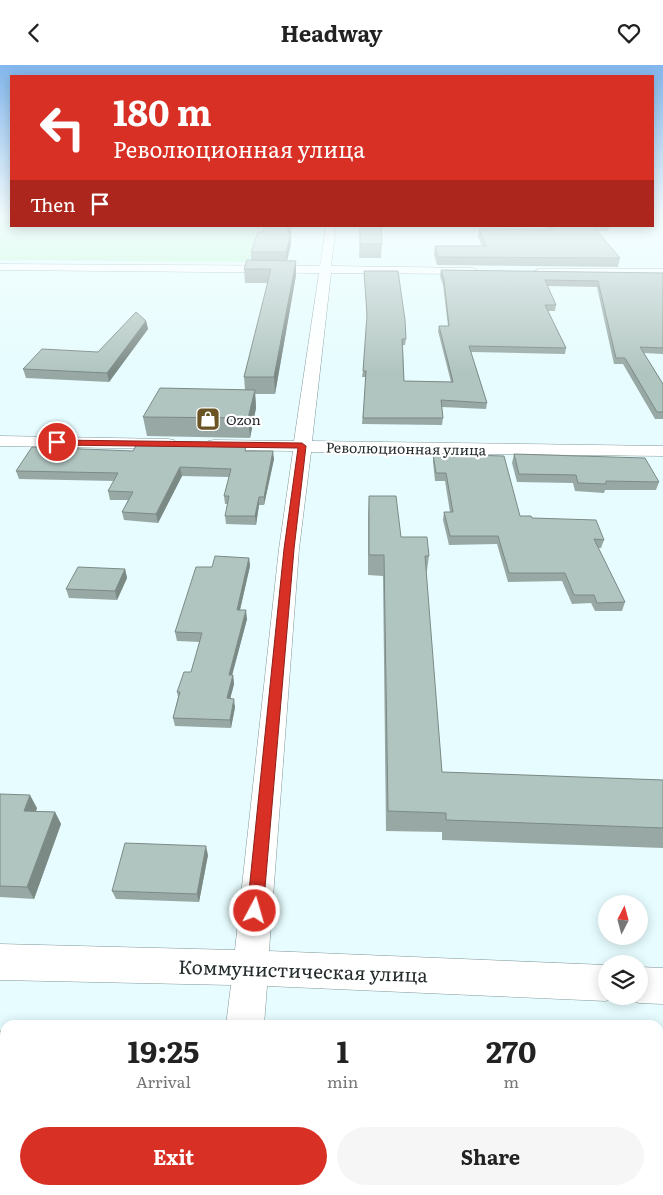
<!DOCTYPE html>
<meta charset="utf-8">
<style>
body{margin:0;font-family:Literata,serif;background:#f6f6f6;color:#222;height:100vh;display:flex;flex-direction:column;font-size:19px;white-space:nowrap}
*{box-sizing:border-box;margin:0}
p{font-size:16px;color:#767676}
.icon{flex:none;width:28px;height:28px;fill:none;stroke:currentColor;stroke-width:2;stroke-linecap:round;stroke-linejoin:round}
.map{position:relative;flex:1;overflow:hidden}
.drawer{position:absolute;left:0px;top:955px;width:664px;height:175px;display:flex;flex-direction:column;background:#fff;border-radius:15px 15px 0 0;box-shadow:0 2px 12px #0003}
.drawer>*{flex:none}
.top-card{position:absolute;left:10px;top:10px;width:644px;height:152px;border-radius:0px;box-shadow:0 2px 12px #0003;background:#d93025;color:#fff;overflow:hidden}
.needle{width:32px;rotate:6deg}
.buttons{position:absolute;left:598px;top:830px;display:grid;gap:10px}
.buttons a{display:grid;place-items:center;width:50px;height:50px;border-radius:50%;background:#fff;box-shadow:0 2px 12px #0003;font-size:25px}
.pin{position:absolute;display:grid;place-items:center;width:42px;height:42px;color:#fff;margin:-21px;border:2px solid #fff;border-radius:50%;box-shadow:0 1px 5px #0007}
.me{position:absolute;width:55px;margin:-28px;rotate:6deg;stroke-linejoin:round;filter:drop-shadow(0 0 4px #0008)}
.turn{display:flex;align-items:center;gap:18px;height:105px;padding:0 20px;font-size:22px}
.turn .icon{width:65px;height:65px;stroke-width:2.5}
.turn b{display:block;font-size:35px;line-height:42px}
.then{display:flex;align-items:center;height:48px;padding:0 20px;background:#0003;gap:10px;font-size:19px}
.eta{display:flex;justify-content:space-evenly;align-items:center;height:85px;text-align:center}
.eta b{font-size:30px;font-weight:700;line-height:35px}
.button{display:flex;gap:10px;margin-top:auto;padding:10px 20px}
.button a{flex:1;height:58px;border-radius:30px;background:#d93025;color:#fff;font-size:20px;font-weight:700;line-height:58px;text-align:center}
.button a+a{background:#f6f6f6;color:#222}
header{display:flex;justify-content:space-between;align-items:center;height:65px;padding:0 20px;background:#fff;font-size:22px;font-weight:700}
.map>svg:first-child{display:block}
</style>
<header><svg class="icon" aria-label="back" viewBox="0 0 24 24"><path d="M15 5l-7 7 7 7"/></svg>Headway<svg class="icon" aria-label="heart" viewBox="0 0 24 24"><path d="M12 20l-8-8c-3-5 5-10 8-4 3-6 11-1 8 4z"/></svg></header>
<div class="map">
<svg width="663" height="1130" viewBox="0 0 663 1130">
<rect width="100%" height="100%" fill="#e6fcfe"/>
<polygon fill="#bff8d4" points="0,149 11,149 11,161 320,161 320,164 260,163 249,197 0,195"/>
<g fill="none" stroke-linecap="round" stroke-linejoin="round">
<g stroke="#829698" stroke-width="1">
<g id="minor">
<polygon points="326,161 336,161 331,201 473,203 479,206 473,209 331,208 312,376 663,381 663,391 311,387 299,484 269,886 606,900 606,931 617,931 606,936 267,921 264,960 226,960 231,920 0,915 0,879 235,885 279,484 293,386 214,385 208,384 205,380 208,376 214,375 294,376 319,208 0,205 0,199 320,201"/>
<polygon points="539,204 663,204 663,210 535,209 533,207"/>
<polygon points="0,371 168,374 174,375 177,379 174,383 168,384 0,381"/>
<polygon points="639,902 663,903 663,939 639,938 626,933 626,931 639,931"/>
<polygon points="210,1125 252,1125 252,1130 208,1130"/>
</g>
</g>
<use href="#minor" fill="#fff" fill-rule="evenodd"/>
</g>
<g fill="#98a9a5">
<polygon points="360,161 382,179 381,193 359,193"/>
<polygon points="546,161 610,161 608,166 597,166 620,193 618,202 437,200 434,189 435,181 482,181 478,172 479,164 548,165"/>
<polygon points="291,167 291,179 287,196 296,196 296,210 275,329 255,329 256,343 250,373 147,371 143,352 245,325 244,312 268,218 245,218 244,204 251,195 251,187"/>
<polygon points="441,205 663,208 663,289 644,288 663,319 663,354 655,354 623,299 614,299 597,222 547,221 556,240 555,246 548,246 566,283 565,289 471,287 487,338 486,344 442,342 443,353 442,360 362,359 366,312 362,312 363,306 367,254 364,206 406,274 405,280 403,280 404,316 451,317 438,266 439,261 448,261 443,220 440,211"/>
<polygon points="146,256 148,264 109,317 26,313 23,304 98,287"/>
<polygon points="133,386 247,386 274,394 264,440 259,440 256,460 226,459 225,451 228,439 225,439 224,431 229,412 182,411 158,458 124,455 122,447 128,435 110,435 108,426 114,416 19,414 16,406"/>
<polygon points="433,389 520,451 532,453 604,475 601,483 598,483 625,537 622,546 595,546 591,538 572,539 562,516 508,517 497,479 449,480 443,455 444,447 450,447 445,416 435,416 433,397"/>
<polygon points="514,389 659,417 656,425 605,425 604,428 575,426 573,418 517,417 512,398"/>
<polygon points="369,431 401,472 429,491 426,512 442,707 663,715 663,783 442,775 442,767 386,766 383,511 368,510 368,451"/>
<polygon points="249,493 250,501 240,545 247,554 232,610 233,610 234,619 230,634 235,642 231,663 175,661 173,653 178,632 177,627 191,607 200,577 177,576 175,567 212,502"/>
<polygon points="125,504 127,513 117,535 69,533 66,524"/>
<polygon points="0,729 37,743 36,746 55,747 61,759 34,834 0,832"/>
<polygon points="208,790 199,837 116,834 112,826"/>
</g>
<g fill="#7c8a86">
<polygon points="289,161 291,161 291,167 288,179 287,168"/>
<polygon points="291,168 291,179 286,199 286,187"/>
<polygon points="296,196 296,210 275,329 274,312"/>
<polygon points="146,256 148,264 109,317 107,308"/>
<polygon points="255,325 256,343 250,373 248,353"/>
<polygon points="273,386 274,394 264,440 264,432"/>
<polygon points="180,402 182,411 158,458 156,449"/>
<polygon points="259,432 259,440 256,460 255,451"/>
<polygon points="249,493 250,501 238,553 237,545"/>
<polygon points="125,504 127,513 117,535 115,526"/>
<polygon points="246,545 247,554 230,618 229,610"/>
<polygon points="233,610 234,619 228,642 227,633"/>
<polygon points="234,634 235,642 231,663 230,655"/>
<polygon points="30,730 37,743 31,758 24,746"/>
<polygon points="55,747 61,759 34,834 27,822"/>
<polygon points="206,781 208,790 199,837 197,829"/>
<polygon points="1,1026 5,1029 5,1040 0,1057 0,1029"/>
<polygon points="147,1125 151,1125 151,1130 146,1130"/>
</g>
<g fill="#b1c5c0" stroke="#7c8a86">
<polygon points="265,161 289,161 287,168 291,168 286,187 251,187 258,167 263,167"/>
<polygon points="360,161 381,161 382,179 360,179"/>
<polygon points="552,161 593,161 620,193 438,192 435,181 486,181 479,164 553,165"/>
<polygon points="247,195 296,196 274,312 244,312 271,204 244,204"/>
<polygon points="441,205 663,208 663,283 640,282 663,319 663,347 657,347 625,293 616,293 598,216 545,215 556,240 545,240 566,283 469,281 487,338 441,335 443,353 363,353 366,306 363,306 367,250 364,206 398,206 405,255 406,274 402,274 404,316 453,317 439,261 449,261 444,215"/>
<polygon points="136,247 146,256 107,308 23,304 42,284 98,287"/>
<polygon points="160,323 255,325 248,353 143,352"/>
<polygon points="138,377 246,379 245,386 273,386 264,432 259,432 255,451 225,451 229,431 224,431 231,404 180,402 156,449 122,447 133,427 108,426 118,408 16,406 32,382 133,386"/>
<polygon points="433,389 504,391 520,451 531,451 532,453 596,455 604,475 594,474 625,537 597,538 594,530 574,530 565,508 509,508 498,471 450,471 444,447 453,447 446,408 436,408"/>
<polygon points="514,389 645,393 659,417 606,416 606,419 578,418 576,410 519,409"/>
<polygon points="369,431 396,431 401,472 427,472 429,491 425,491 442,707 663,715 663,763 446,755 446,748 388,746 384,490 369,490"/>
<polygon points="215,491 249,493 237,545 246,545 229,610 233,610 227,633 234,634 230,655 173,653 180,627 177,627 184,607 191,607 202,568 175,567 196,502 212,502"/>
<polygon points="78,502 125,504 115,526 66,524"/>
<polygon points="0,729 30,730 24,746 55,747 27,822 0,821"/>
<polygon points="125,778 206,781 197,829 112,826"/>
<polygon points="0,966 5,966 5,1026 1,1026 0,1029"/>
<polygon points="82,1125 147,1125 146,1130 81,1130"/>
<polygon points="368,1126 449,1129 449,1130 368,1130"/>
</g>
<linearGradient id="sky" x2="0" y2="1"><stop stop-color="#83b7ed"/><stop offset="0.49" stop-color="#f4feff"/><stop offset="1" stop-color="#f4feff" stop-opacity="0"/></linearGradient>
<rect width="663" height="307" fill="url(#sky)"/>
<polygon fill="#d93025" stroke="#8d1f18" points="54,375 302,378 306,381 294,484 263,846 261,851 255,853 249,851 247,846 284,484 298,383 57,380 52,377"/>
<defs>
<g id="shop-square" transform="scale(1.25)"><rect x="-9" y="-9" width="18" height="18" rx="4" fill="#6a5423" stroke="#fff"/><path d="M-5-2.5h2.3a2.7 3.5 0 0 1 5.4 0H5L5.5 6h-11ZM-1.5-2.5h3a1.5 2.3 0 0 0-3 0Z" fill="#fff"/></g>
</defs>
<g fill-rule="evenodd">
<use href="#shop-square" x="208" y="354"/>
</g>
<g text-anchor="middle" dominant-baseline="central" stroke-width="4.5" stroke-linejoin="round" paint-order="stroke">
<g font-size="14" fill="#242c2d" stroke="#fff" text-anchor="start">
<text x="226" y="354">Ozon</text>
</g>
<g font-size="14" fill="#242c2d" stroke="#fff">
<text transform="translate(406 383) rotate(1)">Революционная улица</text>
</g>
<g font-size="19" fill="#242c2d" stroke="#fff">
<text transform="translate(303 905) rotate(2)">Коммунистическая улица</text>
</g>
</g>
</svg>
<div class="buttons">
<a><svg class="needle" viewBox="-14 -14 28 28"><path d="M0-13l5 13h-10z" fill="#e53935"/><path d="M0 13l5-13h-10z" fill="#767676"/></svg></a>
<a><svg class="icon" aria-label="layers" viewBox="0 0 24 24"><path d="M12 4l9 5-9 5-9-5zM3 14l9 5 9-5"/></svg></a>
</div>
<div class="pin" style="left:57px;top:377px;background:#d93025"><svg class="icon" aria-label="arrive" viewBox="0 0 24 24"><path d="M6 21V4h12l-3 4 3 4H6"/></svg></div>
<svg class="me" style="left:255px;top:846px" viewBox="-20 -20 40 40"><circle r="17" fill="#d93025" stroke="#fff" stroke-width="3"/><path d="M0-11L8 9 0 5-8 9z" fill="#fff"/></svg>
<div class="top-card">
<div class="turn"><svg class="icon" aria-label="left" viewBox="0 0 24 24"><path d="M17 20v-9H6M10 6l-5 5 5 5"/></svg><div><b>180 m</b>Революционная улица</div></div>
<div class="then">Then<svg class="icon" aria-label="arrive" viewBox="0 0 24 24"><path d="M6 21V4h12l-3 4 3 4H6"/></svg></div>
</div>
<section class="drawer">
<div class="eta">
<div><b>19:25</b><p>Arrival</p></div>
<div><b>1</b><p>min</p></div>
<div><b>270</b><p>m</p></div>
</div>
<div class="button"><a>Exit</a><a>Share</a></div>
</section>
</div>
